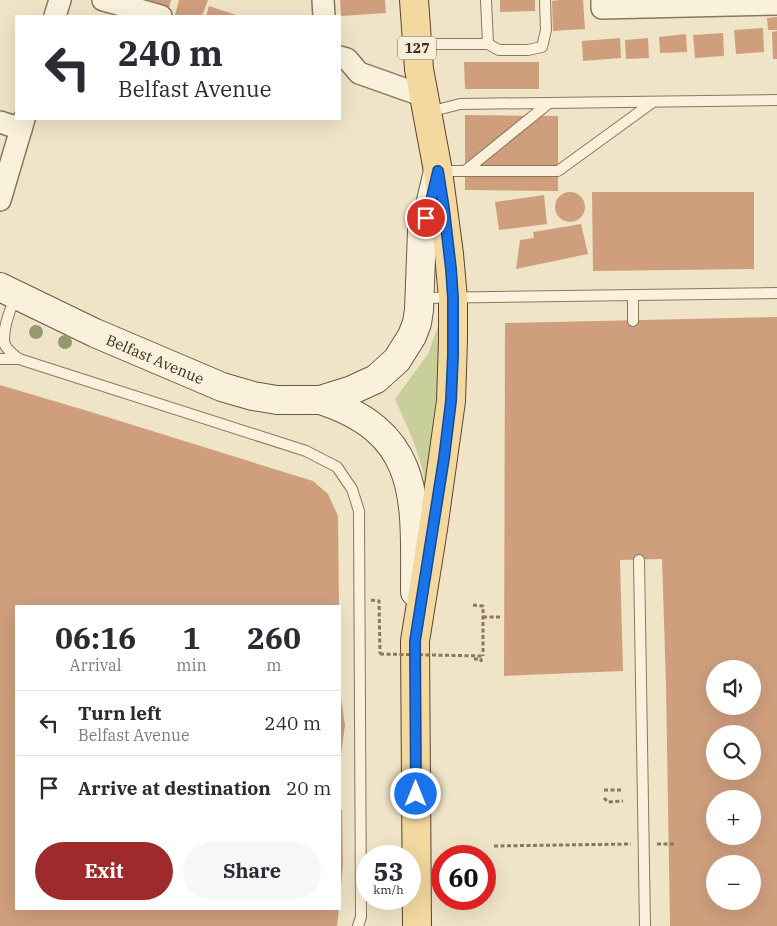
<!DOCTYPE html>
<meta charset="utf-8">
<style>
body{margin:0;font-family:"IBM Plex Serif",serif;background:#f7f7f7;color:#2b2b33;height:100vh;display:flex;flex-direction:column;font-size:19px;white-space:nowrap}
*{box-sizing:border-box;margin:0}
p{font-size:16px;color:#7c7c81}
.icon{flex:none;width:28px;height:28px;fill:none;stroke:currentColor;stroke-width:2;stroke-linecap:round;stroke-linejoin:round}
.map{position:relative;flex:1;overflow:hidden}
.sheet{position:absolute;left:15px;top:605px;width:326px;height:305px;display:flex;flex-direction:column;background:#fff;border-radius:0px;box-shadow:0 5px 20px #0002}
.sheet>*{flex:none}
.hud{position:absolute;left:15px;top:15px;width:326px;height:105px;border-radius:0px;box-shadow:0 5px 20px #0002;background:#fff;color:#2b2b33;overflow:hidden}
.buttons{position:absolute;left:706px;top:660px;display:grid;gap:10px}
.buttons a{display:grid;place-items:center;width:55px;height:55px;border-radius:50%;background:#fff;box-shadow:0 5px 20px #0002;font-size:25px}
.speed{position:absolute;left:356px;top:845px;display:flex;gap:10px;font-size:25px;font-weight:700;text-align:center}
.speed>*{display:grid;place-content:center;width:65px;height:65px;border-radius:50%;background:#fff;box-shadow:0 5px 20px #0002;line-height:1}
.speed small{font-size:12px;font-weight:400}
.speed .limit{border:8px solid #d22;background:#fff;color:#111}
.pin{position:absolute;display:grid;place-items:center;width:42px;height:42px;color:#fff;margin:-21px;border:2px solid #fff;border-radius:50%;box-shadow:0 1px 5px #0007}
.me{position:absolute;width:55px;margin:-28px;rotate:0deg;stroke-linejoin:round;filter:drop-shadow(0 0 4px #0008)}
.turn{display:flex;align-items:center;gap:18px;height:105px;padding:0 20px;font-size:22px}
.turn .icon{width:65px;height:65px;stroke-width:2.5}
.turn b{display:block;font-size:35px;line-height:42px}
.eta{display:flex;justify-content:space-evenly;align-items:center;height:85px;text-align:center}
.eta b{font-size:30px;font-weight:800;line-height:35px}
.primary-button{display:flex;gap:10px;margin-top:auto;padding:10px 20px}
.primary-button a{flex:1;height:58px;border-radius:30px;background:#9e2a2b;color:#fff;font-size:20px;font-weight:800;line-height:58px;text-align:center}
.primary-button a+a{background:#f7f7f7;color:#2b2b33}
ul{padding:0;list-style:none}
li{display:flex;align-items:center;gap:15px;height:65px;padding:0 20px;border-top:1px solid #e1e1e2}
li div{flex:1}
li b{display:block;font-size:19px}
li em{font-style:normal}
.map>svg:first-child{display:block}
</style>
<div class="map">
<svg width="777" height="926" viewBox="0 0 777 926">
<rect width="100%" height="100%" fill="#f0e4c8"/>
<polygon fill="#c9cf9b" points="441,318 447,319 426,494 423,471 413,440 395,399 428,354"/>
<g fill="#cf9f7d" fill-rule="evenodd">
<polygon points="150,0 171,0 169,8 150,2"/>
<polygon points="179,0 208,0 202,16 179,16 175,15"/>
<polygon points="340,0 385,0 386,13 341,16"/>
<polygon points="500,0 535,0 535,11 500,12"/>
<polygon points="560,0 583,0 585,29 553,31 552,1"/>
<polygon points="209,6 239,16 206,16"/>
<polygon points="777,17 777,30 768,30 767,18"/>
<polygon points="763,28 764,52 736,54 734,30"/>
<polygon points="777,31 777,59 773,59 772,32"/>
<polygon points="723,33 724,56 695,58 693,35"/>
<polygon points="686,34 687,52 660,53 659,37"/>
<polygon points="620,38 621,58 583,61 582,41"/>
<polygon points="648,38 649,58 626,59 625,40"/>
<polygon points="464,62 539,62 539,89 465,89"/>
<polygon points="465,115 558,116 558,191 465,190"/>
<polygon points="592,192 754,192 754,269 593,271"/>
<circle cx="570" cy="207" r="15"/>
<polygon points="544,195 547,224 499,230 495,202"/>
<polygon points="581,224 588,254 516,269 520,240 534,238 533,232"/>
<path d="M777,317V926H670L666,686L662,559L620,560L623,671L504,676L505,323ZM715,669H752V706H715ZM715,734H752V771H715ZM715,799H752V836H715ZM715,864H752V901H715Z"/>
<polygon points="0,385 91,412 313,481 328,494 338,516 339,606 16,606 16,909 339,909 337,926 0,926"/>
<polygon points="340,698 341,698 345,725 341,755 340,755"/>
<polygon points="340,809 342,810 343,865 341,886 340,886"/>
</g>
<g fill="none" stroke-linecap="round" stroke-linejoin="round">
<g stroke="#8d765c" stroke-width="12">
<g id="lane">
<polyline points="486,0 488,44"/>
<polyline points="418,44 488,44 499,50 528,50 542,47 546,30 545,0"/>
<polyline points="429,112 460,104 777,100"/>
<polyline points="439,171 558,171 653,102"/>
<polyline points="465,171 549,103"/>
<path d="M16,295C11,308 1,331 5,345C8,351 14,355 19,359"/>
<polyline points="633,295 633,321"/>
<polyline points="421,298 777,293"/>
<polyline points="0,359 19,359 306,451 337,467 352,489 359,511 361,917 358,926"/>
<polyline points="639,560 645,926"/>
</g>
</g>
<g stroke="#8d765c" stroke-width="24">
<g id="street">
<polyline points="103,0 161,16"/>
<polyline points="323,0 324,16"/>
<polyline points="602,0 602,8 777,4"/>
<polyline points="55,16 60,0"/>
<polyline points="340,57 347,59 359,73 424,96"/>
<polyline points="0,122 21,129"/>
<polyline points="0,200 24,119"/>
</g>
</g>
<g stroke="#6f573f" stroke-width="30">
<g id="secondary">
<path id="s1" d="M0,287L95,333L222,387L253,396L277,400H320L352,390L376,379L397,360L412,336L417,323L419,310L422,231L430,205L438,171"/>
<path d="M320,400C423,433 415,501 415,592"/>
</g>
</g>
<g stroke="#5b4430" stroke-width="30">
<polyline id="primary" points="414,0 419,69 438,171 449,254 453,298 453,340 451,401 433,529 415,641 417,926"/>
</g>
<g stroke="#8d765c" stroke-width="3" stroke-dasharray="4 2.5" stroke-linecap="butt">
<polyline points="371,600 379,601 380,654"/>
<polyline points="473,605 483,606 483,656"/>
<polyline points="483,617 502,617"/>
<polyline points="474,659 481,659 481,662"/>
<polyline points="604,790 623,790"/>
<polyline points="604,798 608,802 623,801"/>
<polyline points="657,844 674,844"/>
<polyline points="494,846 631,844"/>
<polyline points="485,885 494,884"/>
</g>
<use href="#lane" stroke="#faf1dc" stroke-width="10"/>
<use href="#street" stroke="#faf1dc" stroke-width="21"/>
<use href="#secondary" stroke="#faf1dc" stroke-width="28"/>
<use href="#primary" stroke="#f3d9a0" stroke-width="28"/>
<polyline stroke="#8d765c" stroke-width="3" stroke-dasharray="4 2.5" stroke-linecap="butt" points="380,654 483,656"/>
</g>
<g fill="#96986f">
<circle cx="36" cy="332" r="7"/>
<circle cx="65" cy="342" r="7"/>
</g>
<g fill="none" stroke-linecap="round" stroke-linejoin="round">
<g stroke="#114b97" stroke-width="12">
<polyline id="route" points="416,794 415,641 444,458 451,401 453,355 453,298 451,269 444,209 438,171 430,205 426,218"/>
</g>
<use href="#route" stroke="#1a73e8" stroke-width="9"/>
</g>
<g text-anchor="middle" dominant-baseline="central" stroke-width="4.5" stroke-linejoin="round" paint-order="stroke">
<rect fill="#f7eed8" stroke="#756857" stroke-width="1" x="398" y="36.5" width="38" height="23" rx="4"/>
<g font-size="14" font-weight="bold" fill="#3d2e20">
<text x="417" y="48">127</text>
</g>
<g font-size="15" fill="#3d2e20" stroke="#f7eed8">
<text stroke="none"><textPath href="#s1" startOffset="171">Belfast Avenue</textPath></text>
</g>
</g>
</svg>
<div class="buttons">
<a><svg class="icon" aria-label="sound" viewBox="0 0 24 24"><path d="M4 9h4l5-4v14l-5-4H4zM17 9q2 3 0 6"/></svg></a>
<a><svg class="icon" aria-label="search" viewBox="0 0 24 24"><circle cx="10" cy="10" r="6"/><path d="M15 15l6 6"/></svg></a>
<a>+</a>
<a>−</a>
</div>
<div class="speed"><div>53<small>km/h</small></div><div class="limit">60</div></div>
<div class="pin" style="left:426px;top:218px;background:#d93025"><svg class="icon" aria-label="arrive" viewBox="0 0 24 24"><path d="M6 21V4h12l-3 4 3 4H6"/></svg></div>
<svg class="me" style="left:416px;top:794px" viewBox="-20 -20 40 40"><circle r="17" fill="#1a73e8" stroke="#fff" stroke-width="3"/><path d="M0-11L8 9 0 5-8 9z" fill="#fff"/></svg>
<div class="hud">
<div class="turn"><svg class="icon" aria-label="left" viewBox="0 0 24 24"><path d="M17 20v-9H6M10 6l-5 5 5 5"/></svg><div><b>240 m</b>Belfast Avenue</div></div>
</div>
<section class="sheet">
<div class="eta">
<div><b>06:16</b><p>Arrival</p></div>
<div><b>1</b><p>min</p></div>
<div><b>260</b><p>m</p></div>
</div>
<ul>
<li><svg class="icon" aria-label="left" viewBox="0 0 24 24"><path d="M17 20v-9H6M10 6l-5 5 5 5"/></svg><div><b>Turn left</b><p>Belfast Avenue</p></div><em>240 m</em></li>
<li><svg class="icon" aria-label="arrive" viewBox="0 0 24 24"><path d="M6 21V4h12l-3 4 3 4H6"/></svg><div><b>Arrive at destination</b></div><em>20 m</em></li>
</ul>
<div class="primary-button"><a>Exit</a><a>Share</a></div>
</section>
</div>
